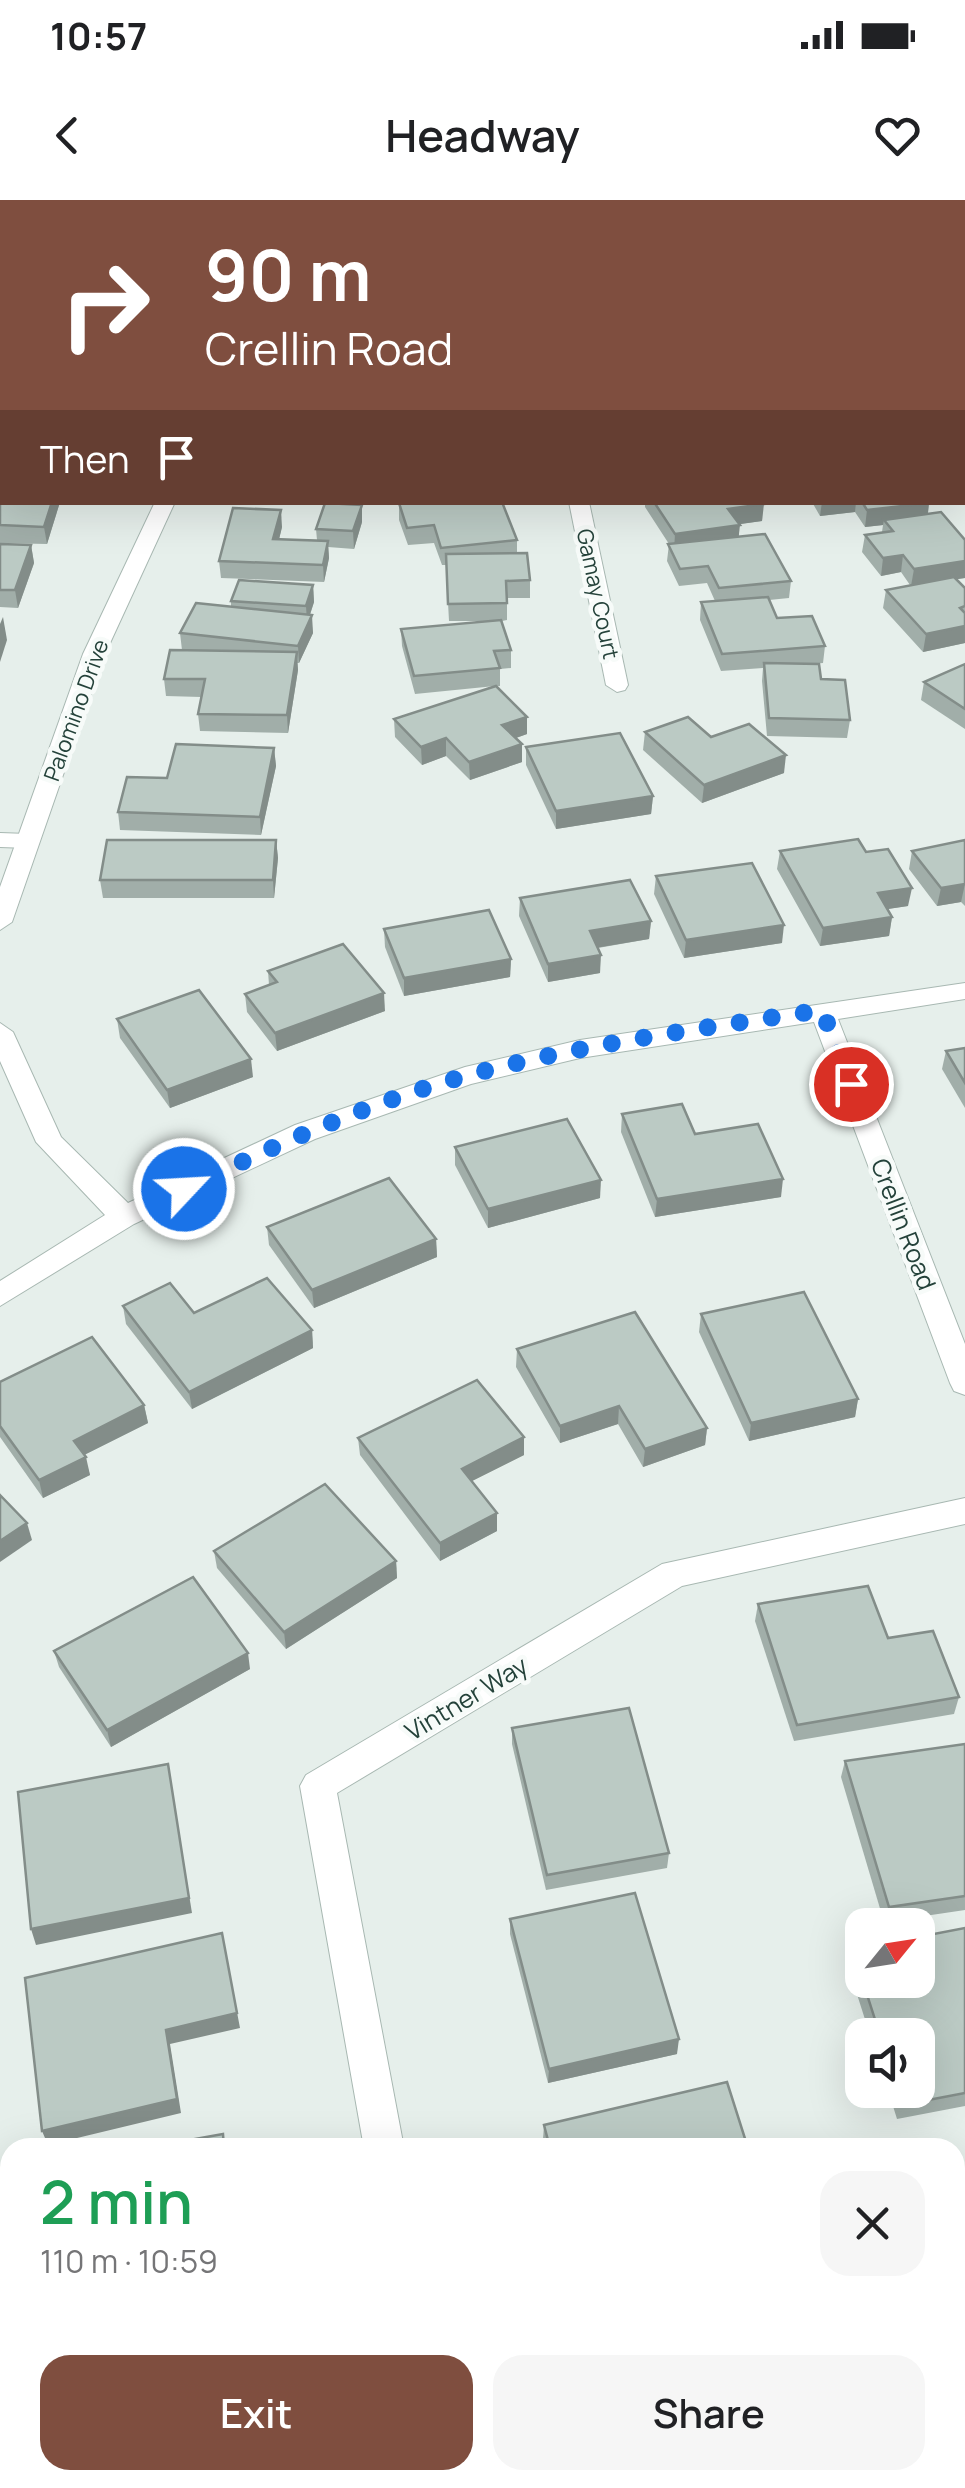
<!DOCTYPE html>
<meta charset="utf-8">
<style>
body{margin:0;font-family:Manrope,sans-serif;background:#f6f6f6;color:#202124;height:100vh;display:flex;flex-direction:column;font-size:38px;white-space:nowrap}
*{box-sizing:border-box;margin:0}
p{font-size:32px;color:#757577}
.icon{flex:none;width:55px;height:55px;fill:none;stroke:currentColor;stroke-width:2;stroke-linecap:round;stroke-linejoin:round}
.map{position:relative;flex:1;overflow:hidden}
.details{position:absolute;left:0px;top:1938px;width:965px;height:352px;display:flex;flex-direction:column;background:#fff;border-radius:30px 30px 0 0;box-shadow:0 10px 40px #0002}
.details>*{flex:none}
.guide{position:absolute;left:0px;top:0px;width:965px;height:305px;box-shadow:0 10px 40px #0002;background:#7f4e3f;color:#fff;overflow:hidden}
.needle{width:65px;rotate:60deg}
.controls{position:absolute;left:845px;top:1708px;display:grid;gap:20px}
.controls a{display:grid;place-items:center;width:90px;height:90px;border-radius:20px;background:#fff;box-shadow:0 10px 40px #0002;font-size:50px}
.pin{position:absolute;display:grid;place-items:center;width:85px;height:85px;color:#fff;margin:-42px;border:5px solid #fff;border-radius:50%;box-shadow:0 2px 10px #0007}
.me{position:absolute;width:110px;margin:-55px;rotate:65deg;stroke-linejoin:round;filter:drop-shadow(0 0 8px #0008)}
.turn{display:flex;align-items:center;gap:35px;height:210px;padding:0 40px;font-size:45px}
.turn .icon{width:130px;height:130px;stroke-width:2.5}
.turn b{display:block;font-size:70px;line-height:85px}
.then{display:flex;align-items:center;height:95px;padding:0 40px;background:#0003;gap:20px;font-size:38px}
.round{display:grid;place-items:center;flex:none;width:105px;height:105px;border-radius:30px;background:#f6f6f6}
.headline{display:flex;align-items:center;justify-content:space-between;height:170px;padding:0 40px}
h1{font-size:60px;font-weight:600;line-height:75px;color:#1e9e55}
.cta{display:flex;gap:20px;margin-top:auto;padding:20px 40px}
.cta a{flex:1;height:115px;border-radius:30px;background:#7f4e3f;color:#fff;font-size:40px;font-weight:600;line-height:115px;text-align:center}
.cta a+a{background:#f6f6f6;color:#202124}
.status{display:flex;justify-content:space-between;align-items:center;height:70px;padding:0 50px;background:#fff;direction:ltr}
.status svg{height:28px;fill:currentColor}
header{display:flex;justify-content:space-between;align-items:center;height:130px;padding:0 40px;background:#fff;font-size:45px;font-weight:600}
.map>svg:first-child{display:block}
</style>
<div class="status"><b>10:57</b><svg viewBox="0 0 49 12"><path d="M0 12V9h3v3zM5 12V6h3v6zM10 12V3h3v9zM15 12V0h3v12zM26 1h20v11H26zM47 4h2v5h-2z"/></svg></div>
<header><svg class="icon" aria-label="back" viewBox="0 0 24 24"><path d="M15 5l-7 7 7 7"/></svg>Headway<svg class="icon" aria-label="heart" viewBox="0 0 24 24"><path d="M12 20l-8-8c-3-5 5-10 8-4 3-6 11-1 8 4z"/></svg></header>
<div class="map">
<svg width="965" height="2288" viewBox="0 0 965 2288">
<rect width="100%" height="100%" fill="#e6efeb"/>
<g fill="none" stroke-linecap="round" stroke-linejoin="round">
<polygon fill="#8ec9d4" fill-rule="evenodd" points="2,39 2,47 0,48 0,40"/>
<g stroke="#a8b8b2" stroke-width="2">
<g id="service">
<rect x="0" y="158" width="2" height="10"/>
<polygon points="0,633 28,634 39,641 28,648 0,647"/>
</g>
</g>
<g stroke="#a8b8b2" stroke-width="2">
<g id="minor">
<polygon points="0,0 24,0 25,2 0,6"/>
<polygon points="778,0 795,0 796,2 780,2"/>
<polygon points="962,237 965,238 965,252 962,251"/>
<polygon points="155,302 175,302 105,454 12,722 0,730 0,687 83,454"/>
<polygon points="569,302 589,302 628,485 625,490 617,492 606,485"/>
<polygon points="965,783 965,799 838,819 965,1144 965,1195 954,1191 950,1183 814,822 580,858 471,884 315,939 134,1024 0,1106 0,1081 105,1015 36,942 0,861 0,823 13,832 61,937 128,1003 295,925 465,867 580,840"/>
<polygon points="965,1298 965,1324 682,1386 337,1593 404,1948 364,1948 300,1586 306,1575 662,1364"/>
<polygon points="422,2280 466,2280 468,2288 424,2288"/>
</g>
</g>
<use href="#service" fill="#fff" fill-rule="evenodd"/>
<use href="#minor" fill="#fff" fill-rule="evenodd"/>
</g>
<g fill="#a1aea9">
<polygon points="681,0 779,0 779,2 683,2"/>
<polygon points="847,0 918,0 921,2 849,2"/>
<polygon points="962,130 965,130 965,211 962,212"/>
<rect x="0" y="179" width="2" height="43"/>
<polygon points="0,240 2,240 2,302 60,302 47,344 0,343"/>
<polygon points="645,302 763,302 762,321 739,324 739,337 791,381 789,398 769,400 777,418 825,446 823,463 812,464 850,520 847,538 767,536 762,481 763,468 721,471 700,420 701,402 715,401 707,383 679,386 667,361 669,344 645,307"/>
<polygon points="812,302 929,302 928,314 965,340 965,378 956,379 965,388 965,443 923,452 883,408 886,390 910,385 901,372 881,376 862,352 865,335 882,332 883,325 865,327 855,312 820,316"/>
<polygon points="399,303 517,340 517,353 530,380 530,398 507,398 507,420 502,421 511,450 511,468 500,469 500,486 496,486 527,534 516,538 522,544 522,562 470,580 446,556 422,565 395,537 394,519 495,486 415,494 402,446 401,429 490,421 449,421 446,365 442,365 434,343 408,345 399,320"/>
<polygon points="362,322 354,349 328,347 329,358 324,382 221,378 219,361 282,327 279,339 317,340 316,329"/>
<polygon points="0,344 31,345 34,363 18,408 0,407"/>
<polygon points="313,385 314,402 310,415 313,433 299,463 297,463 298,470 288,533 200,531 198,514 201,497 166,496 164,479 182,450 180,433 231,407 231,401"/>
<polygon points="965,464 965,529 921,500 924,482"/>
<polygon points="645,532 711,537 784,573 702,603 643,550"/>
<polygon points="526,547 653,596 651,614 556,629 526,565"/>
<polygon points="274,548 276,566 261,635 120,630 118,612 167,578"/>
<polygon points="276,640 278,658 274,698 103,698 100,680"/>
<polygon points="965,640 965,706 961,702 937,706 909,669 912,651"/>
<polygon points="780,651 866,652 908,706 887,709 892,717 889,736 820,746 777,669"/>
<polygon points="656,676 782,743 684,758 654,694"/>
<polygon points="520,698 651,721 649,739 598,748 600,773 548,782 519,716"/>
<polygon points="384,729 511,759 510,777 404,796 385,747"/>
<polygon points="268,771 385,811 277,851 247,812 245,794 269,785"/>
<polygon points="117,819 253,877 170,908 120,838"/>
<polygon points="965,848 965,908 942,869 946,851"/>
<polygon points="622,914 695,934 781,997 655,1017 621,932"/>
<polygon points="455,947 600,998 488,1028 455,965"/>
<polygon points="267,1027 436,1039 437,1057 314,1108 269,1045"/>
<polygon points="123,1106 194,1113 312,1130 313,1148 192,1209 126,1124"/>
<polygon points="701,1114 858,1199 855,1217 749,1241 699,1132"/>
<polygon points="517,1149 707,1228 705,1245 643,1267 618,1224 560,1243 516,1167"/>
<polygon points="0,1182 144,1205 148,1223 84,1255 90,1275 43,1298 0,1237"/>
<polygon points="358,1238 524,1255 472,1281 497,1331 440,1361 360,1255"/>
<polygon points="214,1351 396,1361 397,1378 286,1449 217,1368"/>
<polygon points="758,1404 888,1438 959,1497 954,1514 794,1541 755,1421"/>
<polygon points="54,1451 250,1469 111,1547 59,1467"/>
<polygon points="512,1528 669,1653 667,1668 546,1690 512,1544"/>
<polygon points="965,1544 965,1710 884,1722 841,1577 845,1561"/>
<polygon points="510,1719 677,1854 548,1883 510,1734"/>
<polygon points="965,1728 965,1906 897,1919 888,1890 918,1890 918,1835 870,1835 847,1763 852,1748"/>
<polygon points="544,1925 748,1948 545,1948 543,1939"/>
</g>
<g fill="#838d89">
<polygon points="779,0 779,2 754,2"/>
<rect x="808" y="0" width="27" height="2"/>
<polygon points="962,78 965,78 965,93 962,94"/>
<polygon points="52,302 60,302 47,344 44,327"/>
<polygon points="822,302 856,302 855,312 820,316"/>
<polygon points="929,303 927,320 884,320 883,325 865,327 867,310"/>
<polygon points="764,304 762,321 727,326 728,309"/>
<polygon points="362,305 362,322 354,349 353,331"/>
<polygon points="281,310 282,327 275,356 273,339"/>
<polygon points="740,325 738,342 674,351 675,334"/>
<polygon points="328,341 329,358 324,382 323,365"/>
<polygon points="31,345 34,363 18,408 15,390"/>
<polygon points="903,355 901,372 881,376 883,358"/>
<polygon points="965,361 965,378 911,386 914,369"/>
<polygon points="313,385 314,402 307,423 306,406"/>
<polygon points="312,415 313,433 299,463 298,446"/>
<polygon points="3,417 7,440 0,462 0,424"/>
<polygon points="965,426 965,443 923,452 926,434"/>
<polygon points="297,452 298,470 288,533 287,515"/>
<polygon points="527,517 527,534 502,543 502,525"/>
<polygon points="446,538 446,556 422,565 421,547"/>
<polygon points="522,544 522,562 470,580 469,562"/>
<polygon points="274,548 276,566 261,635 260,617"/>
<polygon points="786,555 784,573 702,603 704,585"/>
<polygon points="653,596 651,614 556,629 556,611"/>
<polygon points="276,640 278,658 274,698 273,680"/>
<polygon points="965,684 961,702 937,706 941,688"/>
<polygon points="912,688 908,706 875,711 878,693"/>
<polygon points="892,717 889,736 820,746 823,728"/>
<polygon points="651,721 649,739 589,749 590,731"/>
<polygon points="784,725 782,743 684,758 686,740"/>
<polygon points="601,755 600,773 548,782 548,764"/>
<polygon points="511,759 510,777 404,796 404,778"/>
<polygon points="384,793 385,811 277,851 275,833"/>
<polygon points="251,859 253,877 170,908 167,890"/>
<polygon points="783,979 781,997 655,1017 657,999"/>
<polygon points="601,980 600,998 488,1028 488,1009"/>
<polygon points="436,1039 437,1057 314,1108 312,1090"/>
<polygon points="312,1130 313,1148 192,1209 189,1192"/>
<polygon points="858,1199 855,1217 749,1241 751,1223"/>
<polygon points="144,1205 148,1223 78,1258 74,1241"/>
<polygon points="619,1206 618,1224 560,1243 560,1226"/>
<polygon points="707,1228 705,1245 643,1267 645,1249"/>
<polygon points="524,1237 524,1255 462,1286 462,1269"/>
<polygon points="86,1257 90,1275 43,1298 39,1280"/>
<polygon points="497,1313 497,1331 440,1361 440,1343"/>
<polygon points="27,1323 32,1340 0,1362 0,1341"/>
<polygon points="396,1361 397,1378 286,1449 284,1432"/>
<polygon points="248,1453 250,1469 111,1547 107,1530"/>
<polygon points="168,1564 192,1713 36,1745 31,1729"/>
<polygon points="222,1733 240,1828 170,1844 181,1913 48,1945 42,1931 166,1830"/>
<polygon points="679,1839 677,1854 548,1883 549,1869"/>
</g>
<g fill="#bbcac4" stroke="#838d89" stroke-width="2.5">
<polygon points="426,0 487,0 484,2 424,2"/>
<polygon points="516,0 574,0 572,2 514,2"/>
<polygon points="603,0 659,0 660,2 604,2"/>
<polygon points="693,0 748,0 741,1 742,2 695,2"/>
<polygon points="863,0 918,0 921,2 865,2"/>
<polygon points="965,52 965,78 962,78 962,53"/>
<polygon points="0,130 2,131 2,147 0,147"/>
<rect x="962" y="130" width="3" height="25"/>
<rect x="962" y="155" width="3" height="34"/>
<rect x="0" y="179" width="2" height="27"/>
<rect x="0" y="240" width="2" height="26"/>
<polygon points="0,281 2,281 2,302 52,302 44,327 0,325"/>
<polygon points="502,302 517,340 441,348 434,325 407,328 399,303"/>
<polygon points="654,302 763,302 764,304 728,309 740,325 675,334"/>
<polygon points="862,302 929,302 929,303 867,310"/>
<polygon points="325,303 362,305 353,331 316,329"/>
<polygon points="233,308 281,310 273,339 328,341 323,365 219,361"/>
<polygon points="941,312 965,340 965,361 914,369 903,355 883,358 865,335 893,331 884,320"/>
<polygon points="765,334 791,381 719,388 708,366 680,369 668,344"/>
<polygon points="0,344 31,345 15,390 0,390"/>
<polygon points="527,353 530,380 506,381 507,403 448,404 446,354"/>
<polygon points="954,377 965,388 965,406 960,408 965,413 965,426 926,434 886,390"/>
<polygon points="239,380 313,385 306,406 231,401"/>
<polygon points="768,397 777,418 812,416 825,446 722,454 701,402"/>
<polygon points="196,403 312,415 298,446 180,433"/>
<polygon points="501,420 511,450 494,451 500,468 414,476 401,429"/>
<polygon points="170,450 297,452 287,515 198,514 205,479 164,479"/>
<polygon points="764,463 819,464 821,479 845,480 850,520 769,518"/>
<polygon points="965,464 965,509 924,482"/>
<polygon points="496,486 527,517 502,525 522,544 469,562 446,538 421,547 394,519"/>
<polygon points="688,517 711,537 749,524 786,555 704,585 645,532"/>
<polygon points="620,533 653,596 556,611 526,547"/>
<polygon points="176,544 274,548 260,617 118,612 127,577 167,578"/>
<polygon points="858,639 866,652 888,649 912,688 878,693 892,717 823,728 780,651"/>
<polygon points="107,640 276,640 273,680 100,680"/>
<polygon points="965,640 965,684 941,688 912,651"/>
<polygon points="752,663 784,725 686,740 656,676"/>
<polygon points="630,680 651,721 590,731 601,755 548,764 520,698"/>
<polygon points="489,710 511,759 404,778 384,729"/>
<polygon points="343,744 384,793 275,833 245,794 277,782 268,771"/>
<polygon points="199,790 251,859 167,890 117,819"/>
<polygon points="965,848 965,883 946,851"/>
<polygon points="682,904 695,934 758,924 783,979 657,999 622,914"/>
<polygon points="567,919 601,980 488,1009 455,947"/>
<polygon points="389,978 436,1039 312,1090 267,1027"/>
<polygon points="267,1078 312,1130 189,1192 123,1106 170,1083 194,1113"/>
<polygon points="804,1092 858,1199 751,1223 701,1114"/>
<polygon points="635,1112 707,1228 645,1249 619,1206 560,1226 517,1149"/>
<polygon points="92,1137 144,1205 74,1241 86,1257 39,1280 0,1226 0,1182"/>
<polygon points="477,1180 524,1237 462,1269 497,1313 440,1343 358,1238"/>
<polygon points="325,1284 396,1361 284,1432 214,1351"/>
<polygon points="0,1295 27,1323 0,1341"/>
<polygon points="193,1377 248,1453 107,1530 54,1451"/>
<polygon points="868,1386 888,1438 933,1431 959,1497 797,1525 758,1404"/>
<polygon points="629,1508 669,1653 547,1675 512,1528"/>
<polygon points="965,1544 965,1696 889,1707 845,1561"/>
<polygon points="168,1564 189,1698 31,1729 18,1592"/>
<polygon points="635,1693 679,1839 549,1869 510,1719"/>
<polygon points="965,1728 965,1893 902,1905 897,1890 918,1890 918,1835 880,1835 852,1748 862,1746 862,1780 918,1780 918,1737"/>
<polygon points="222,1733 237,1813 166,1830 177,1899 42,1931 25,1778"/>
<polygon points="727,1882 748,1948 550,1948 544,1925"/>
<polygon points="223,1934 224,1948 145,1948"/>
<polygon points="78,2280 280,2280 281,2288 79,2288"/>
<polygon points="611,2280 766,2280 769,2288 612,2288"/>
</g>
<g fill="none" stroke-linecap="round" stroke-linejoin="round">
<path stroke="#1a73e8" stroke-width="18" stroke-dasharray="0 32.4" d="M184,989C277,945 370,902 469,875C584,844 704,828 822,810L851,884"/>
</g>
<g text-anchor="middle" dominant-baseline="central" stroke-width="9" stroke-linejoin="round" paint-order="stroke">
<g font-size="22" fill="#24423a" stroke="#f7fbf9">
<text transform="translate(598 394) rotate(78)">Gamay Court</text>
<text transform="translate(76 510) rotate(-70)">Palomino Drive</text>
</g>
<g font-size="25" fill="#24423a" stroke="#f7fbf9">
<text transform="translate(904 1024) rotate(69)">Crellin Road</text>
<text transform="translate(466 1498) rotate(-31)">Vintner Way</text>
</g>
</g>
</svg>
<div class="controls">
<a><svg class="needle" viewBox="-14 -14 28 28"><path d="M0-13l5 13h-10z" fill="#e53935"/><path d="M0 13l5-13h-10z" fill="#757577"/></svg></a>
<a><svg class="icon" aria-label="sound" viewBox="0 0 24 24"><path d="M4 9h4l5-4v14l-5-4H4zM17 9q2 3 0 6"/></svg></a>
</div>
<div class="pin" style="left:851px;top:884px;background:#d93025"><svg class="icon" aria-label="arrive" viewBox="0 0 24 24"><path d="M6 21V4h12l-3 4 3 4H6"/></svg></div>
<svg class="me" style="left:184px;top:989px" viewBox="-20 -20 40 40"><circle r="17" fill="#1a73e8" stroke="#fff" stroke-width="3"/><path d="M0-11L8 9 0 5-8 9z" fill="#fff"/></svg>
<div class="guide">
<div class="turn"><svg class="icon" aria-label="right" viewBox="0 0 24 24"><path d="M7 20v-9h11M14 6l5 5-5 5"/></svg><div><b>90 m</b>Crellin Road</div></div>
<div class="then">Then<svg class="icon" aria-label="arrive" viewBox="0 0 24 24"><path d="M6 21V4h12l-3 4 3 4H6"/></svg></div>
</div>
<section class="details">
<div class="headline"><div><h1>2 min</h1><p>110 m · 10:59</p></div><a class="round"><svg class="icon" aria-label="close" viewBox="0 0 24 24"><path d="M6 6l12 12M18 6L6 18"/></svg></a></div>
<div class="cta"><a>Exit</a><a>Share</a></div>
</section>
</div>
